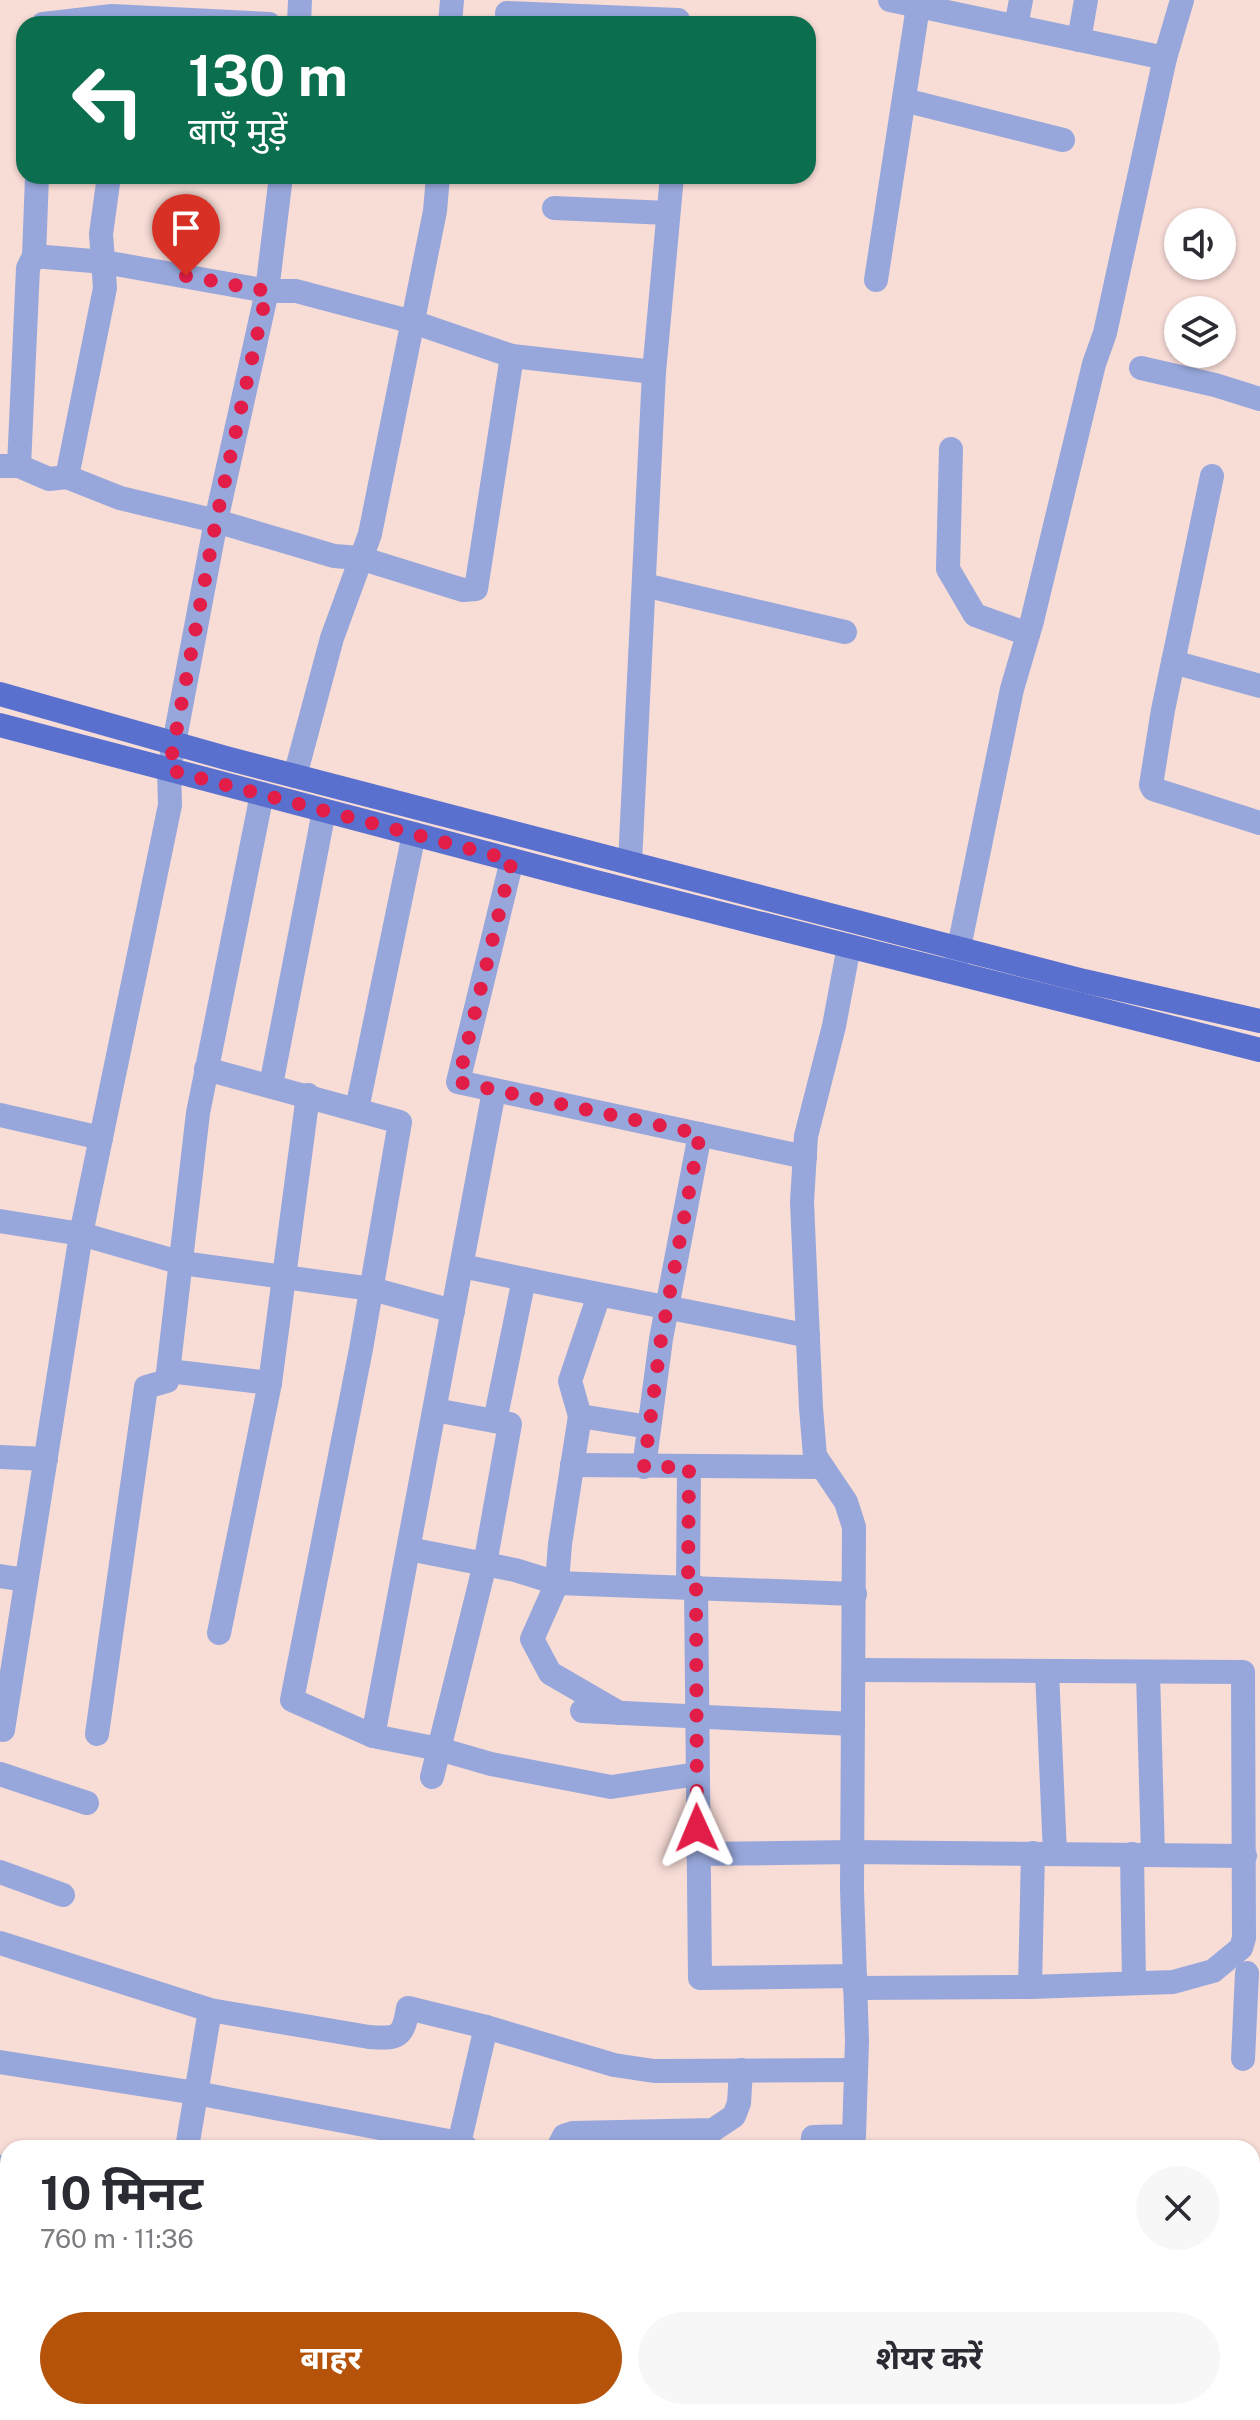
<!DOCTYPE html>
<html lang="hi">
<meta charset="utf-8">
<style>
body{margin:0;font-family:"Public Sans","Noto Sans Devanagari",sans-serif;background:#f7f7f7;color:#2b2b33;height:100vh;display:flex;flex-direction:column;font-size:30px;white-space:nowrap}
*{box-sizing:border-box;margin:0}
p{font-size:26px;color:#7c7c81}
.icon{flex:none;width:44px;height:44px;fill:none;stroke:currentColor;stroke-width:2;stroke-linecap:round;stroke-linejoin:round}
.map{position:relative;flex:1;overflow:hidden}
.panel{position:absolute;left:0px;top:2140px;width:1260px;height:280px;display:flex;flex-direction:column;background:#fff;border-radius:24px 24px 0 0;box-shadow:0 2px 6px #0004}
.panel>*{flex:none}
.banner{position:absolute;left:16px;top:16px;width:800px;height:168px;border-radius:24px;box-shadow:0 2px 6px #0004;background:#0b6e4f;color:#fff;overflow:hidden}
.tools{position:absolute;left:1164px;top:208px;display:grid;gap:16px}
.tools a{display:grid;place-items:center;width:72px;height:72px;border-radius:50%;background:#fff;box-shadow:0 2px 6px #0004;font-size:40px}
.pin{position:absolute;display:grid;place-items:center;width:68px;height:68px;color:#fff;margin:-82px -34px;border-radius:50% 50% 50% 0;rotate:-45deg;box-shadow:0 0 8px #0007}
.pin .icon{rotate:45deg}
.me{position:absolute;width:88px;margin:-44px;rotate:359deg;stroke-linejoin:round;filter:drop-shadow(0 0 6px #0008)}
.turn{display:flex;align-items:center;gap:28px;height:168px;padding:0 40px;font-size:36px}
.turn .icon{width:104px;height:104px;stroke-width:2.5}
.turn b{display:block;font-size:56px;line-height:68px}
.round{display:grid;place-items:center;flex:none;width:84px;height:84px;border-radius:42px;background:#f7f7f7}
.headline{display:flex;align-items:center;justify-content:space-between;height:136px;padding:0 40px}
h1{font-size:48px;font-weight:700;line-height:60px}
.primary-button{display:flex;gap:16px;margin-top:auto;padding:16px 40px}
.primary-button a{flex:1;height:92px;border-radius:48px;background:#b45309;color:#fff;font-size:32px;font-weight:700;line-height:92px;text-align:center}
.primary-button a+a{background:#f7f7f7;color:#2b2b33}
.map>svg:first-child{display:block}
</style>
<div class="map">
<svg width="1260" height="2420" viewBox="0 0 1260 2420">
<rect width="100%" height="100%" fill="#f8dcd6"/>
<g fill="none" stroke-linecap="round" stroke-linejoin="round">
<g stroke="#97a7db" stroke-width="24">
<polyline points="890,0 1165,58"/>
<polyline points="507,13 678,20"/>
<polyline points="43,24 112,16 269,24"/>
<polyline points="299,24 300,0"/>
<polyline points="450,24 452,0"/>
<polyline points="1016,26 1021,0"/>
<polyline points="1079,40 1086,0"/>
<polyline points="904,100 1063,140"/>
<polyline points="554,208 668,213"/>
<polyline points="34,256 104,262 267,291 296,291 413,322 512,356 654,372"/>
<polyline points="876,280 919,0"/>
<polyline points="1141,368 1215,385 1260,399"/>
<polyline points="951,449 948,569 975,615 1028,634"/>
<polyline points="0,466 19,466 49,479 67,477 120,498 216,521 334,556 360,558 463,590 476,589 512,356"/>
<polyline points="19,466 28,268 34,256 37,176"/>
<polyline points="1212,476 1163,710 1151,785 1153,789 1260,823"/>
<polyline points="67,477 105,288 101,234 109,176"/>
<polyline points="644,585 845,632"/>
<polyline points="1173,662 1260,686"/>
<polyline points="295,776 332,638 370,534 435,211 438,176"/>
<polyline points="512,860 458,1082 805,1157"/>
<polyline points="630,863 654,372 672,176"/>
<polyline points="955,967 1012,689 1032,621 1094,364 1105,333 1165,58 1182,0"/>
<polyline points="206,1069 400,1122 361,1349 292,1700 373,1736 439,1749 491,1764 611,1787 697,1774"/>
<polyline points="271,1085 324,811"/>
<polyline points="357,1109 414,834"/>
<polyline points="0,1115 101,1138"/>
<polyline points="0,1221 81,1234 182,1263 372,1289 453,1311"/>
<polyline points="462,1266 524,1279 495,1421"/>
<path d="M524,1279C619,1299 713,1315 808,1336"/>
<polyline points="169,1371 270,1383"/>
<polyline points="580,1416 570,1381 599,1295"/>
<polyline points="0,1457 46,1459"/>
<polyline points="572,1465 822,1467"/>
<polyline points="644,1467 661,1339 700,1134"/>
<polyline points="409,1549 515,1570 557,1583 855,1594"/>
<polyline points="0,1576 26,1580"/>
<polyline points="688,1587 689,1467"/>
<polyline points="696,1587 700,1978 855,1976"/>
<polyline points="219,1633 270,1383 308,1095"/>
<polyline points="854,1670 1243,1672 1244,1938 1241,1948 1213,1971 1173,1982 1030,1987 855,1988"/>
<polyline points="1047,1671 1055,1854"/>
<polyline points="1148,1672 1153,1855"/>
<polyline points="582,1711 853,1724"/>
<polyline points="619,1713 550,1673 532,1639 557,1583 560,1544 580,1416 649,1427"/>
<polyline points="3,1730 81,1234 170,805 169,770 216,521 267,291 281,176"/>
<polyline points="97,1734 146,1387 167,1381 198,1113 262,794"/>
<polyline points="373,1736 494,1091"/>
<polyline points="0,1774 87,1803"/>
<polyline points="432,1777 485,1564 510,1424 435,1410"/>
<polyline points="698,1854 852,1852 1245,1856"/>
<polyline points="1132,1854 1134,1983"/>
<polyline points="0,1872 63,1895"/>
<path d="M0,1943L210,2010L369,2037C398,2039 403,2038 408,2008L486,2027L614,2065L654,2071L856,2070"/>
<polyline points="1030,1987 1033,1853"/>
<polyline points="1243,2059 1247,1973"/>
<polyline points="0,2062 196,2093 459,2143 467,2148"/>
<polyline points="187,2148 210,2010"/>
<polyline points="458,2148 486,2027"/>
<polyline points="558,2148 564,2136 573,2133 713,2130 734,2116 739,2103 741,2070"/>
<polyline points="812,2148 813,2137 854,2136 857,2041 852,1889 854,1527 846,1502 815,1456 811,1408 802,1202 806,1136 834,1026 849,946"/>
<polyline points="0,2167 8,2168"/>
<polyline points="0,2291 6,2260"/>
<polyline points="3,2358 8,2358"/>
<polyline points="315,2412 353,2420"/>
<polyline points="853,2412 856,2420"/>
<polyline points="135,2420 136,2412"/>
<polyline points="404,2420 406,2412"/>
<polyline points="478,2420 480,2412"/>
</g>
<g stroke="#5970ce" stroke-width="24">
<polyline points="0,694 226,758 1084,981 1260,1021"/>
<polyline points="0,725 596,882 1260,1050"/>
</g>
</g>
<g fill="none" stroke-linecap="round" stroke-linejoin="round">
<polyline stroke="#e11d48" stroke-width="14" stroke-dasharray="0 25.2" points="186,276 267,291 216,521 169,770 512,860 458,1082 700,1134 661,1339 644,1467 689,1467 688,1587 696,1587 697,1828"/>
</g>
</svg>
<div class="tools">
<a><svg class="icon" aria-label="sound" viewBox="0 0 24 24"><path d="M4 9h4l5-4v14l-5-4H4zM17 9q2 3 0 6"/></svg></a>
<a><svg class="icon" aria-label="layers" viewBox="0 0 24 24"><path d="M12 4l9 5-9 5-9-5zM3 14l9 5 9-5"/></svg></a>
</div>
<div class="pin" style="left:186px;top:276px;background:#d93025"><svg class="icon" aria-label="arrive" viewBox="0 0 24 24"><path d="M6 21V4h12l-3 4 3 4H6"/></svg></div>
<svg class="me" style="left:697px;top:1828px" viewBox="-20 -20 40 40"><path d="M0-17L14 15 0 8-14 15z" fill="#e11d48" stroke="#fff" stroke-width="4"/></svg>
<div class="banner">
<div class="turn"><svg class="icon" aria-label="left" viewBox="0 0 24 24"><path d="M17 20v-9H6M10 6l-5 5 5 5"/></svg><div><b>130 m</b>बाएँ मुड़ें</div></div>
</div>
<section class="panel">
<div class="headline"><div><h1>10 मिनट</h1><p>760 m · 11:36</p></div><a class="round"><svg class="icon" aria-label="close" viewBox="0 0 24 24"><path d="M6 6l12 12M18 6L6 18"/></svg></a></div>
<div class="primary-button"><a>बाहर</a><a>शेयर करें</a></div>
</section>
</div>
